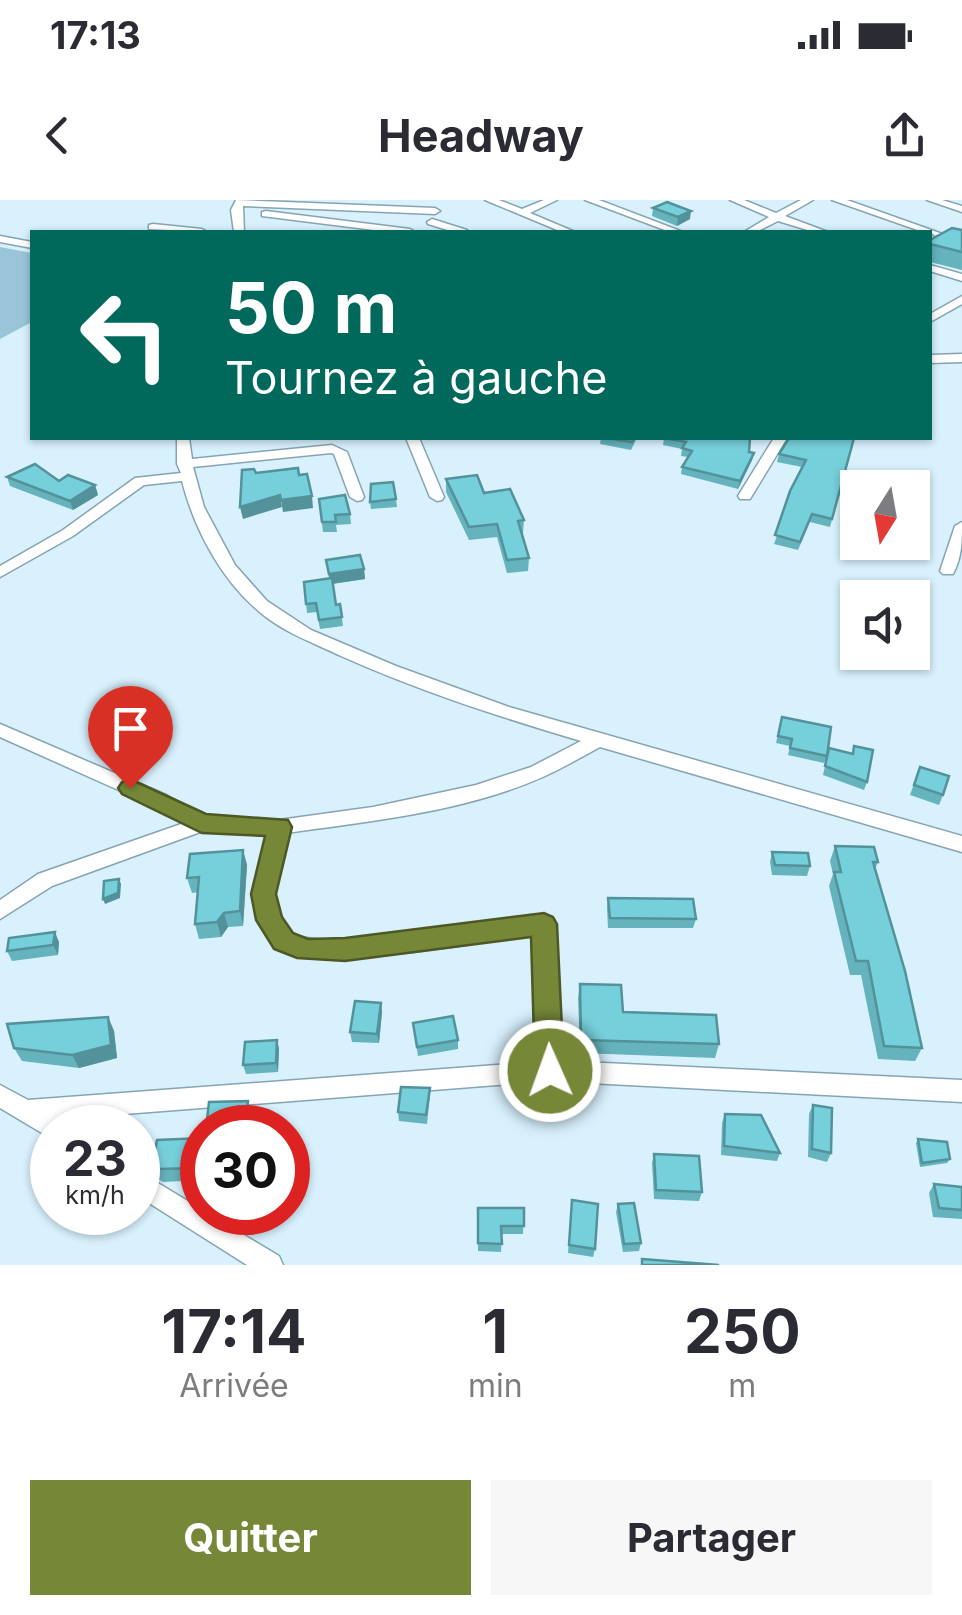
<!DOCTYPE html>
<html lang="fr">
<meta charset="utf-8">
<style>
body{margin:0;font-family:Inter,sans-serif;background:#f7f7f7;color:#2b2b33;height:100vh;display:flex;flex-direction:column;font-size:38px;white-space:nowrap}
*{box-sizing:border-box;margin:0}
p{font-size:32px;color:#7c7c81}
.icon{flex:none;width:55px;height:55px;fill:none;stroke:currentColor;stroke-width:2;stroke-linecap:round;stroke-linejoin:round}
.map{position:relative;height:1065px;overflow:hidden}
.drawer{display:flex;flex-direction:column;background:#fff;flex:1}
.drawer>*{flex:none}
.top-card{position:absolute;left:30px;top:30px;width:902px;height:210px;border-radius:0px;box-shadow:0 2px 8px #0004;background:#00695c;color:#fff;overflow:hidden}
.needle{width:65px;rotate:191deg}
.tools{position:absolute;left:840px;top:270px;display:grid;gap:20px}
.tools a{display:grid;place-items:center;width:90px;height:90px;border-radius:0px;background:#fff;box-shadow:0 2px 8px #0004;font-size:50px}
.speed{position:absolute;left:30px;top:905px;display:flex;gap:20px;font-size:50px;font-weight:700;text-align:center}
.speed>*{display:grid;place-content:center;width:130px;height:130px;border-radius:50%;background:#fff;box-shadow:0 2px 8px #0004;line-height:1}
.speed small{font-size:25px;font-weight:400}
.speed .limit{border:15px solid #d22;background:#fff;color:#111}
.pin{position:absolute;display:grid;place-items:center;width:85px;height:85px;color:#fff;margin:-102px -42px;border-radius:50% 50% 50% 0;rotate:-45deg;box-shadow:0 0 10px #0007}
.pin .icon{rotate:45deg}
.me{position:absolute;width:110px;margin:-55px;rotate:358deg;stroke-linejoin:round;filter:drop-shadow(0 0 8px #0008)}
.turn{display:flex;align-items:center;gap:35px;height:210px;padding:0 30px;font-size:45px}
.turn .icon{width:130px;height:130px;stroke-width:2.5}
.turn b{display:block;font-size:70px;line-height:85px}
.eta{display:flex;justify-content:space-evenly;align-items:center;height:170px;text-align:center}
.eta b{font-size:60px;font-weight:700;line-height:70px}
.button{display:flex;gap:20px;margin-top:auto;padding:20px 30px}
.button a{flex:1;height:115px;border-radius:0px;background:#768838;color:#fff;font-size:40px;font-weight:700;line-height:115px;text-align:center}
.button a+a{background:#f7f7f7;color:#2b2b33}
.status{display:flex;justify-content:space-between;align-items:center;height:70px;padding:0 50px;background:#fff;direction:ltr}
.status svg{height:28px;fill:currentColor}
header{display:flex;justify-content:space-between;align-items:center;height:130px;padding:0 30px;background:#fff;font-size:45px;font-weight:700}
.map>svg:first-child{display:block}
</style>
<div class="status"><b>17:13</b><svg viewBox="0 0 49 12"><path d="M0 12V9h3v3zM5 12V6h3v6zM10 12V3h3v9zM15 12V0h3v12zM26 1h20v11H26zM47 4h2v5h-2z"/></svg></div>
<header><svg class="icon" aria-label="back" viewBox="0 0 24 24"><path d="M15 5l-7 7 7 7"/></svg>Headway<svg class="icon" aria-label="share" viewBox="0 0 24 24"><path d="M12 15V3M7 8l5-5 5 5M5 13v7h14v-7"/></svg></header>
<div class="map">
<svg width="962" height="1065" viewBox="0 0 962 1065">
<rect width="100%" height="100%" fill="#d8f1fd"/>
<polygon fill="#9ac5d9" points="0,47 32,53 32,122 0,139"/>
<g fill="none" stroke-linecap="round" stroke-linejoin="round">
<g stroke="#86a4b2" stroke-width="3">
<g id="minor">
<polygon points="236,0 435,8 440,11 435,14 243,6 244,32 234,32 231,10"/>
<polygon points="485,0 499,0 522,9 544,0 557,0 530,13 575,32 562,32"/>
<polygon points="585,0 599,0 683,32 670,32"/>
<polygon points="730,0 744,0 776,13 801,0 813,0 785,16 828,32 814,32 778,21 756,32 744,32 769,17"/>
<polygon points="832,0 847,0 951,37 930,49 930,42 938,38 930,32 923,32"/>
<polygon points="927,0 942,0 962,6 962,12"/>
<polygon points="266,11 410,29 415,32 390,32 262,16 262,12"/>
<polygon points="432,19 467,30 468,32 454,32 428,24 427,22"/>
<polygon points="153,24 202,29 207,32 149,29 149,25"/>
<polygon points="0,36 32,42 32,48 0,42"/>
<polygon points="930,65 962,74 962,81 930,71"/>
<polygon points="962,96 962,104 930,122 930,114"/>
<polygon points="962,154 962,162 930,163 930,155"/>
<path d="M177,238H189L192,259L332,245L347,252L364,297L362,300L357,301L350,297L334,254L331,253L193,267L204,307L235,365L267,401L311,430L396,466L509,507L962,636V652L600,547C582,557 564,567 545,576C465,612 372,621 287,633C280,658 264,700 281,723C287,732 296,737 307,738C374,748 475,725 544,716L551,718L554,724L561,861L962,880V902L550,881L60,919L65,928H52V939L0,908V885L28,900L538,862L534,734C482,741 303,779 269,738C244,708 258,667 268,634L203,631L52,686L0,719V700L38,674L184,623L152,605L0,537V524L166,595L205,617L279,620L373,607L476,585L531,567L581,541C500,517 419,491 341,456C316,444 288,434 266,417C224,385 195,332 182,281L144,285L73,336L0,377V366L63,330L135,278L181,273L177,264Z"/>
<polygon points="406,238 419,238 444,297 442,300 437,301 430,297"/>
<polygon points="774,238 787,238 750,299 740,299 738,296"/>
<path d="M962,322C962,341 962,357 953,374H943L940,371L955,326Z"/>
<polygon points="138,971 279,1056 283,1065 247,1065 138,996"/>
</g>
</g>
<use href="#minor" fill="#fff" fill-rule="evenodd"/>
</g>
<g fill="#65b3bd">
<polygon points="653,8 690,19 677,26 652,16"/>
<polygon points="962,30 962,70 930,62 930,44"/>
<polygon points="601,238 637,238 631,250 600,244"/>
<polygon points="664,238 754,253 752,260 738,289 681,274 682,267 688,257 681,256 682,249 663,245"/>
<polygon points="854,238 830,327 810,322 798,350 774,344 802,267 777,262 779,254"/>
<polygon points="7,277 95,285 98,295 73,310 10,286"/>
<polygon points="446,279 484,293 524,320 523,333 522,334 529,358 528,371 507,373 497,337 469,340 446,292"/>
<polygon points="319,299 350,314 351,324 336,325 337,332 323,332"/>
<polygon points="396,299 397,307 371,309 370,302"/>
<polygon points="326,360 364,369 365,379 333,384 336,405 340,404 343,426 320,429 317,412 307,413 304,382 329,378"/>
<polygon points="782,517 827,556 824,563 788,555 790,546 776,543"/>
<polygon points="854,546 867,582 864,590 823,575 829,548 852,554"/>
<polygon points="920,567 943,595 939,605 910,595"/>
<polygon points="835,646 878,662 875,669 922,848 915,861 878,859 861,775 850,775 829,686 833,674 830,661"/>
<polygon points="243,650 247,665 243,726 228,727 221,737 199,739 195,724 198,692 192,693 187,678"/>
<polygon points="772,652 810,666 807,676 772,675 770,662"/>
<polygon points="608,698 696,719 693,728 608,728 607,708"/>
<polygon points="59,742 58,755 12,761 7,751"/>
<polygon points="580,784 623,812 719,844 715,858 580,853 578,798"/>
<polygon points="382,812 379,843 352,842 350,832"/>
<polygon points="108,817 114,831 117,858 79,868 22,861 14,848"/>
<polygon points="413,823 458,840 458,849 418,856"/>
<polygon points="277,840 279,849 278,872 246,874 243,865"/>
<polygon points="430,888 430,896 427,924 399,921 398,912"/>
<polygon points="813,905 831,953 827,962 808,957 809,914"/>
<polygon points="725,914 780,953 777,961 721,955 722,923"/>
<polygon points="202,938 202,980 163,982 158,979 152,966"/>
<polygon points="918,939 950,959 947,963 920,967 916,943"/>
<polygon points="654,954 702,992 699,1001 654,999 652,963"/>
<polygon points="934,984 962,987 962,1019 933,1017 929,993"/>
<polygon points="572,1000 595,1049 593,1057 568,1053"/>
<polygon points="618,1004 641,1043 639,1051 623,1052 616,1012"/>
<polygon points="478,1008 524,1008 523,1034 502,1034 501,1052 478,1051"/>
</g>
<g fill="#53929a">
<polygon points="691,11 690,19 677,26 678,17"/>
<polygon points="754,253 752,260 738,289 740,281"/>
<polygon points="95,285 98,295 73,310 70,301"/>
<polygon points="280,295 282,307 243,319 240,307"/>
<polygon points="312,296 313,308 283,312 281,300"/>
<polygon points="364,369 365,379 330,384 329,374"/>
<polygon points="243,650 247,665 243,726 240,711"/>
<polygon points="119,679 121,684 120,698 105,704 103,699"/>
<polygon points="224,713 228,727 221,737 217,722"/>
<polygon points="55,732 59,742 58,755 53,745"/>
<polygon points="381,803 382,812 379,843 377,834"/>
<polygon points="108,817 114,831 117,858 79,868 72,855"/>
<polygon points="277,840 279,849 278,872 276,863"/>
<polygon points="248,901 252,914 251,928 245,928"/>
</g>
<g fill="#76d0dc" stroke="#53929a" stroke-width="2.5">
<polygon points="667,2 691,11 678,17 653,8"/>
<polygon points="952,28 962,30 962,52 930,44 930,40"/>
<polygon points="608,238 634,238 632,242"/>
<polygon points="664,238 750,238 749,252 754,253 740,281 682,267 692,251 682,248 686,242"/>
<polygon points="789,238 854,238 832,319 812,314 800,342 775,335 790,291 806,260 779,254"/>
<polygon points="35,264 59,281 68,275 95,285 70,301 7,277"/>
<polygon points="298,268 299,275 307,274 312,296 281,300 280,295 240,307 242,270 254,269 256,273"/>
<polygon points="477,275 484,293 510,289 524,320 518,321 529,358 507,360 497,324 469,327 446,279"/>
<polygon points="393,282 396,299 370,302 371,284"/>
<polygon points="345,295 350,314 335,315 336,322 322,322 319,299"/>
<polygon points="360,355 364,369 329,374 326,360"/>
<polygon points="332,378 336,405 340,404 342,417 319,420 316,403 306,404 304,382"/>
<polygon points="782,517 831,527 827,556 790,548 792,539 778,536"/>
<polygon points="854,546 873,550 867,582 825,566 829,548 853,554"/>
<polygon points="920,567 949,576 943,595 914,585"/>
<polygon points="835,646 874,647 878,662 873,662 905,771 922,848 884,846 868,761 856,761 834,672 841,672"/>
<polygon points="243,650 240,711 224,713 217,722 195,724 199,677 187,678 190,654"/>
<polygon points="772,652 808,653 810,666 775,665"/>
<polygon points="119,679 118,693 103,699 104,681"/>
<polygon points="608,698 693,699 696,719 610,718"/>
<polygon points="55,732 53,745 7,751 9,738"/>
<polygon points="580,784 621,785 623,812 716,815 719,844 581,840"/>
<polygon points="355,801 381,803 377,834 350,832"/>
<polygon points="453,816 458,840 417,847 413,823"/>
<polygon points="108,817 111,845 72,855 14,848 7,824"/>
<polygon points="277,840 276,863 243,865 245,842"/>
<polygon points="401,887 430,888 426,915 398,912"/>
<polygon points="248,901 245,928 206,928 209,902"/>
<polygon points="813,905 832,908 831,953 812,949"/>
<polygon points="725,914 761,915 780,953 724,946"/>
<polygon points="202,938 202,968 157,969 152,966 157,940"/>
<polygon points="918,939 947,942 950,959 922,963"/>
<polygon points="654,954 699,956 702,992 656,990"/>
<polygon points="934,984 962,987 962,1010 939,1008"/>
<polygon points="572,1000 598,1004 595,1049 569,1045"/>
<polygon points="634,1003 641,1043 624,1044 618,1004"/>
<polygon points="478,1008 524,1008 524,1026 501,1026 502,1044 478,1043"/>
<polygon points="642,1059 719,1065 642,1065"/>
</g>
<polygon fill="#768838" stroke="#4d5824" stroke-width="2.5" points="130,579 206,614 288,620 292,627 276,694 282,717 293,733 308,739 345,738 544,713 553,717 557,724 564,871 560,881 550,884 539,881 535,871 531,737 345,761 297,758 274,749 256,720 251,694 265,636 202,633 122,594 118,588 122,582"/>
</svg>
<div class="tools">
<a><svg class="needle" viewBox="-14 -14 28 28"><path d="M0-13l5 13h-10z" fill="#e53935"/><path d="M0 13l5-13h-10z" fill="#7c7c81"/></svg></a>
<a><svg class="icon" aria-label="sound" viewBox="0 0 24 24"><path d="M4 9h4l5-4v14l-5-4H4zM17 9q2 3 0 6"/></svg></a>
</div>
<div class="speed"><div>23<small>km/h</small></div><div class="limit">30</div></div>
<div class="pin" style="left:130px;top:588px;background:#d93025"><svg class="icon" aria-label="arrive" viewBox="0 0 24 24"><path d="M6 21V4h12l-3 4 3 4H6"/></svg></div>
<svg class="me" style="left:550px;top:871px" viewBox="-20 -20 40 40"><circle r="17" fill="#768838" stroke="#fff" stroke-width="3"/><path d="M0-11L8 9 0 5-8 9z" fill="#fff"/></svg>
<div class="top-card">
<div class="turn"><svg class="icon" aria-label="left" viewBox="0 0 24 24"><path d="M17 20v-9H6M10 6l-5 5 5 5"/></svg><div><b>50 m</b>Tournez à gauche</div></div>
</div>
</div>
<section class="drawer">
<div class="eta">
<div><b>17:14</b><p>Arrivée</p></div>
<div><b>1</b><p>min</p></div>
<div><b>250</b><p>m</p></div>
</div>
<div class="button"><a>Quitter</a><a>Partager</a></div>
</section>
